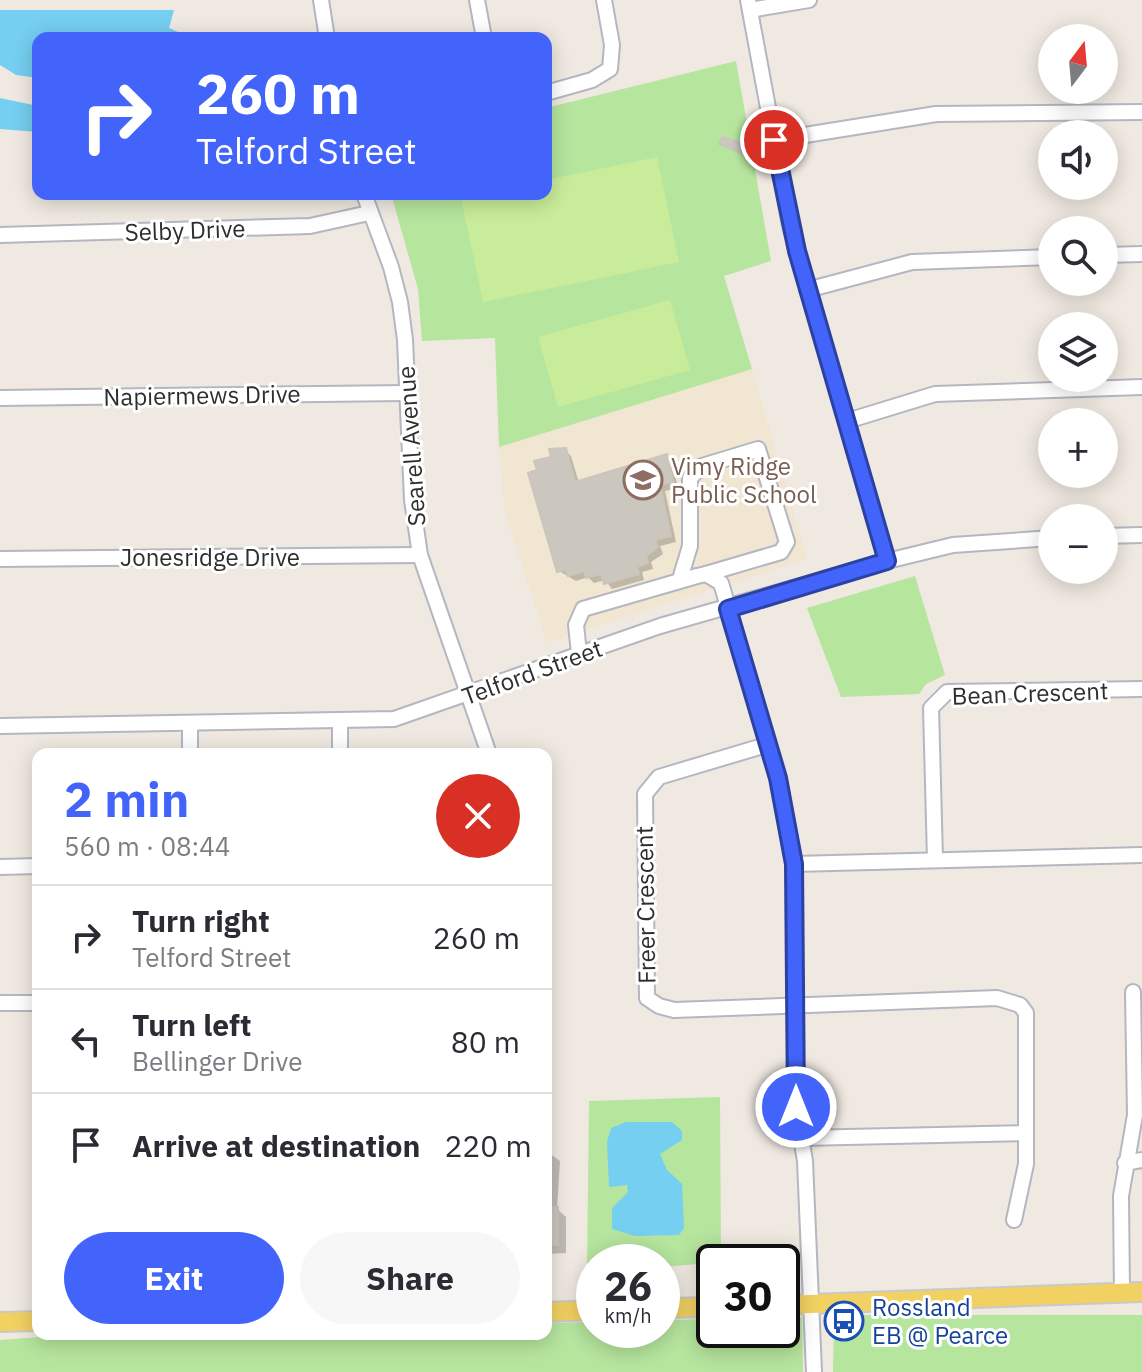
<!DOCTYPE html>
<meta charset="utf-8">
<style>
body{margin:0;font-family:"IBM Plex Sans",sans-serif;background:#f7f7f7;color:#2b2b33;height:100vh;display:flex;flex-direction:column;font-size:30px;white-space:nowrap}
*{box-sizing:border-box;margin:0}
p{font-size:26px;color:#7c7c81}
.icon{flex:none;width:44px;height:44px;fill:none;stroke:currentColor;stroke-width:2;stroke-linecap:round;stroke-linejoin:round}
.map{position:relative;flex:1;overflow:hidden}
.drawer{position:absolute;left:32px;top:748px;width:520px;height:592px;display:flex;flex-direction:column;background:#fff;border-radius:16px;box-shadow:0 4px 20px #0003}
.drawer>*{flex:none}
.banner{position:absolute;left:32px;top:32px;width:520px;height:168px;border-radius:16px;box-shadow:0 4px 20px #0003;background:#4264fb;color:#fff;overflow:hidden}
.needle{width:52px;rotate:16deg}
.tools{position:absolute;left:1038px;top:24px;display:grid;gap:16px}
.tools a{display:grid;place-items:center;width:80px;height:80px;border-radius:50%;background:#fff;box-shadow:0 4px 20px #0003;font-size:40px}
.speed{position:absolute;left:576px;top:1244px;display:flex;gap:16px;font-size:40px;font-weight:700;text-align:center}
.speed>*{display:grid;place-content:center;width:104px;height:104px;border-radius:50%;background:#fff;box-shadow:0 4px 20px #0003;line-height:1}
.speed small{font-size:20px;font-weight:400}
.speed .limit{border:4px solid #111;border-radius:12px;background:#fff;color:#111}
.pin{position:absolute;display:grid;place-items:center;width:68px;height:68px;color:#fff;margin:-34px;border:4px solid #fff;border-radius:50%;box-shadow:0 2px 8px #0007}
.me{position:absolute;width:88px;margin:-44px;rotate:0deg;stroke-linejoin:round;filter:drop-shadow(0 0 6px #0008)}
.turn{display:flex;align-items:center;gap:28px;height:168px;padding:0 32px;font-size:36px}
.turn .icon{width:104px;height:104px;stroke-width:2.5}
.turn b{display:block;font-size:56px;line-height:68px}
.round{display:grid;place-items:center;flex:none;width:84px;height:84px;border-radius:42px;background:#f7f7f7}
.head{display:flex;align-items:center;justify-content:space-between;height:136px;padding:0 32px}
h1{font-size:48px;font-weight:700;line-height:60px;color:#4264fb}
.cta{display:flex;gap:16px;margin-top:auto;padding:16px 32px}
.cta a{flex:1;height:92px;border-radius:48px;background:#4264fb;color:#fff;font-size:32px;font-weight:700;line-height:92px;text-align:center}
.cta a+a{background:#f7f7f7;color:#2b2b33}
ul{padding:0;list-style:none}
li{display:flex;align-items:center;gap:24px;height:104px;padding:0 32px;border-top:2px solid #e1e1e2}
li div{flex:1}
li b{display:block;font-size:30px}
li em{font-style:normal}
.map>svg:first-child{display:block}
</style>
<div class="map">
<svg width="1142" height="1372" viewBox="0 0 1142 1372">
<rect width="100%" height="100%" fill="#efe9e1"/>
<polygon fill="#f0e6d1" points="752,369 807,559 547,642 505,513 499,447"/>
<g fill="#b6e59e">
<polygon points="736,61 771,261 724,276 752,369 499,447 495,338 422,341 418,289 391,194 546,194 546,108"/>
<polygon points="915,576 945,675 926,684 919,694 841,697 807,608"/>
<polygon points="720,1097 721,1262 662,1267 662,1262 594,1262 594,1271 587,1271 589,1101"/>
<polygon points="834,1315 1142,1315 1142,1372 833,1372"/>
<polygon points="802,1317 803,1372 0,1372 0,1340 79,1334 546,1334 546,1323 594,1322 594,1330 662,1330 662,1320 714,1319 714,1330 782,1330 782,1318"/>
</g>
<g fill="#c9ec9a">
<polygon points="657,157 679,262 483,302 461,198 480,194 546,194 546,180"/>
<polygon points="670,300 690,370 558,407 538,337"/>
</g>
<g fill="#75cff0">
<polygon points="0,10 174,10 169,28 185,35 184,38 38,38 38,78 16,75 0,65"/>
<polygon points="0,98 38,106 38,132 0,129"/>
<polygon points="626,1122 672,1122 682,1131 682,1140 660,1154 667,1170 682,1184 684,1228 679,1235 635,1236 612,1229 612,1208 628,1192 627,1185 609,1187 607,1142 611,1128"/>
</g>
<g fill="#0003">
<polygon points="565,450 571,456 579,483 666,456 672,462 678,488 665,491 676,542 660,546 663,554 651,562 653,569 642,572 644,580 612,589 605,580 594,583 588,577 576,581 559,571 540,471"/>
<polygon points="546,1151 560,1161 557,1209 566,1217 566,1253 546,1254"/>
</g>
<g fill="#cbc7bf" stroke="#cbc5ba" stroke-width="2">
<polygon points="722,137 749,145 751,157 719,144"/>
<polygon points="566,448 575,482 667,454 673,482 660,485 671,536 655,540 658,547 646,556 648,563 637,567 639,574 604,584 601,574 586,578 584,571 568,576 566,570 557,572 528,473 537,470 534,461 551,457 549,449"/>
<rect x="546" y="1207" width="12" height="38"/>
</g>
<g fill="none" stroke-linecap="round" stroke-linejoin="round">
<g stroke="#b4b7c1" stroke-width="18">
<g id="minor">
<polyline points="321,0 327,38"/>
<polyline points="477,0 484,38"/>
<polyline points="748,0 790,226 887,561"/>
<polyline points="750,10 809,0"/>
<polyline points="546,93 592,80 610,69 612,45 604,0"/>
<polyline points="774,140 936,114 1142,112"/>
<polyline points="364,194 391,267 400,302 405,340 412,500 420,555 489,754"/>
<polyline points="0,235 310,226 369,213"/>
<polyline points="1104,255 1142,254"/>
<polyline points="807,290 912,262 1052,257"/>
<polyline points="0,398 405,393"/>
<polyline points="847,421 935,394 1142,387"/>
<polyline points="1104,536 1142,535"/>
<polyline points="0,559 420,555"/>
<polyline points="680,579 690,546 690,478 702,466 758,449 787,542 781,552 706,574"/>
<polyline points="579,653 576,625 583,609 697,576 706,574 721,583 778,778 794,864 796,1107 805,1161 814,1372"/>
<polyline points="340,722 340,754"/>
<polyline points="0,726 394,719 660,626 887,561 953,545 1052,538"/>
<polyline points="766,745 659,777 645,794 647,998 659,1006 674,1010 997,998 1020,1005 1026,1013 1026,1164 1014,1220"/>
<polyline points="190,754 190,724"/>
<polyline points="935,859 931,708 947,692 1142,689"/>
<polyline points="794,864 1142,855"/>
<polyline points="0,867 38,866"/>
<polyline points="0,1003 38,1003"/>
<polyline points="801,1138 1026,1133"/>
<polyline points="1125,1163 1142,1160"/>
<polyline points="1122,1293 1121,1196 1135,1115 1133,992"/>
</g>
</g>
<g stroke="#c9c9c9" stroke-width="22">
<g id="major">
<polyline points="782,1305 1142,1292"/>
<polyline points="662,1308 714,1307"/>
<polyline points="546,1312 594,1310"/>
<polyline points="0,1322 38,1321"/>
</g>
</g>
<use href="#minor" stroke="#fff" stroke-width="14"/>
<use href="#major" stroke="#f2d163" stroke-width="18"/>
</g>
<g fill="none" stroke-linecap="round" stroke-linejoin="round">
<g stroke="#2b41a3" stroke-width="20">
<polyline id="route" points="774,140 797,251 887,561 728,609 778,778 794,864 796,1107"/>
</g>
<use href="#route" stroke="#4264fb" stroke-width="14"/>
</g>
<defs>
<g id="school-ring" transform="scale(2)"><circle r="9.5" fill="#fff" stroke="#8d6e63" stroke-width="1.5"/><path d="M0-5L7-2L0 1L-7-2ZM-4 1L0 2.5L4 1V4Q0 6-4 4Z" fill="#8d6e63"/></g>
<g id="bus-ring" transform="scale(2)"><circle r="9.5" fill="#fff" stroke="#1a4fb4" stroke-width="1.5"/><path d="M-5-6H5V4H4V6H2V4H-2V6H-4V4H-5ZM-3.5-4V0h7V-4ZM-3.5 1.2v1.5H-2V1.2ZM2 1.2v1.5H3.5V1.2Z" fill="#1a4fb4"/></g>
</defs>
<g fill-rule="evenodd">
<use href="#school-ring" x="643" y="480"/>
<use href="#bus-ring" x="844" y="1321"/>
</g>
<g text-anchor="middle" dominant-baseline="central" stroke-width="6" stroke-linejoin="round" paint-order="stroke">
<g font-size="24" fill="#2e2e2e" stroke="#fff">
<text transform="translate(185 230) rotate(-2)">Selby Drive</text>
<text transform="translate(202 395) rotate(-1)">Napiermews Drive</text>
<text transform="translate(411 446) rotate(-94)">Searell Avenue</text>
<text x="210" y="557">Jonesridge Drive</text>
<text transform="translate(532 672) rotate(-20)">Telford Street</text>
<text transform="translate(1030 693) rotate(-2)">Bean Crescent</text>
<text transform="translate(645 905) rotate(-91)">Freer Crescent</text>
</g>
<g font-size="24" fill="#785e54" stroke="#fff" text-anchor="start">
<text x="671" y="466">Vimy Ridge<tspan x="671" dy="28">Public School</tspan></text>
</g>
<g font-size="24" fill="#164399" stroke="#fff" text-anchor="start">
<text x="872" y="1307">Rossland<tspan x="872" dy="28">EB @ Pearce</tspan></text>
</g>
</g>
</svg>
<div class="tools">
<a><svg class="needle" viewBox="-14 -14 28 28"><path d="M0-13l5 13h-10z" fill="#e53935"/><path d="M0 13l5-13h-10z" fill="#7c7c81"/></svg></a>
<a><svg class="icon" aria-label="sound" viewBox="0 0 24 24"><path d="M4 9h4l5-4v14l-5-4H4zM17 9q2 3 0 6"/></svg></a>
<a><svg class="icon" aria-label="search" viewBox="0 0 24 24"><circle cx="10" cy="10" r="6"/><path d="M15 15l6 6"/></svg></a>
<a><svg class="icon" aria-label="layers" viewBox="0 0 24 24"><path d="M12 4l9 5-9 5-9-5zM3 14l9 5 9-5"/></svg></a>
<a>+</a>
<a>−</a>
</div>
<div class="speed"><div>26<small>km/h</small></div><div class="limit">30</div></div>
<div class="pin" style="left:774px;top:140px;background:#d93025"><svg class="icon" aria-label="arrive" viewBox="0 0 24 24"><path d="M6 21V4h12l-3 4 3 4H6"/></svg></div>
<svg class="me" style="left:796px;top:1107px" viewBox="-20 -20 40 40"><circle r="17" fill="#4264fb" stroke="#fff" stroke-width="3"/><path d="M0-11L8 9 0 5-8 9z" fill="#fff"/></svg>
<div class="banner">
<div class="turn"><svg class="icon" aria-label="right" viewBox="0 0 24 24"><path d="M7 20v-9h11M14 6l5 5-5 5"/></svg><div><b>260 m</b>Telford Street</div></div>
</div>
<section class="drawer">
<div class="head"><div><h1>2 min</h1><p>560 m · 08:44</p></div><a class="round" style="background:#d93025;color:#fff"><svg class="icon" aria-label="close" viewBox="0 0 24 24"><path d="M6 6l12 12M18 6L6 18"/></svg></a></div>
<ul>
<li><svg class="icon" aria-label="right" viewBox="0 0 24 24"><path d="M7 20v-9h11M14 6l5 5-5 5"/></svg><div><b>Turn right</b><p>Telford Street</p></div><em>260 m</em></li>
<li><svg class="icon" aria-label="left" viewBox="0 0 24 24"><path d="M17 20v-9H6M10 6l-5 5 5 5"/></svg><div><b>Turn left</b><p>Bellinger Drive</p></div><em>80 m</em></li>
<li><svg class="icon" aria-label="arrive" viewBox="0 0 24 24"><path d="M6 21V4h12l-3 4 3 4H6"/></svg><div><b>Arrive at destination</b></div><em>220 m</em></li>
</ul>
<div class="cta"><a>Exit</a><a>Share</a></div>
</section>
</div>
